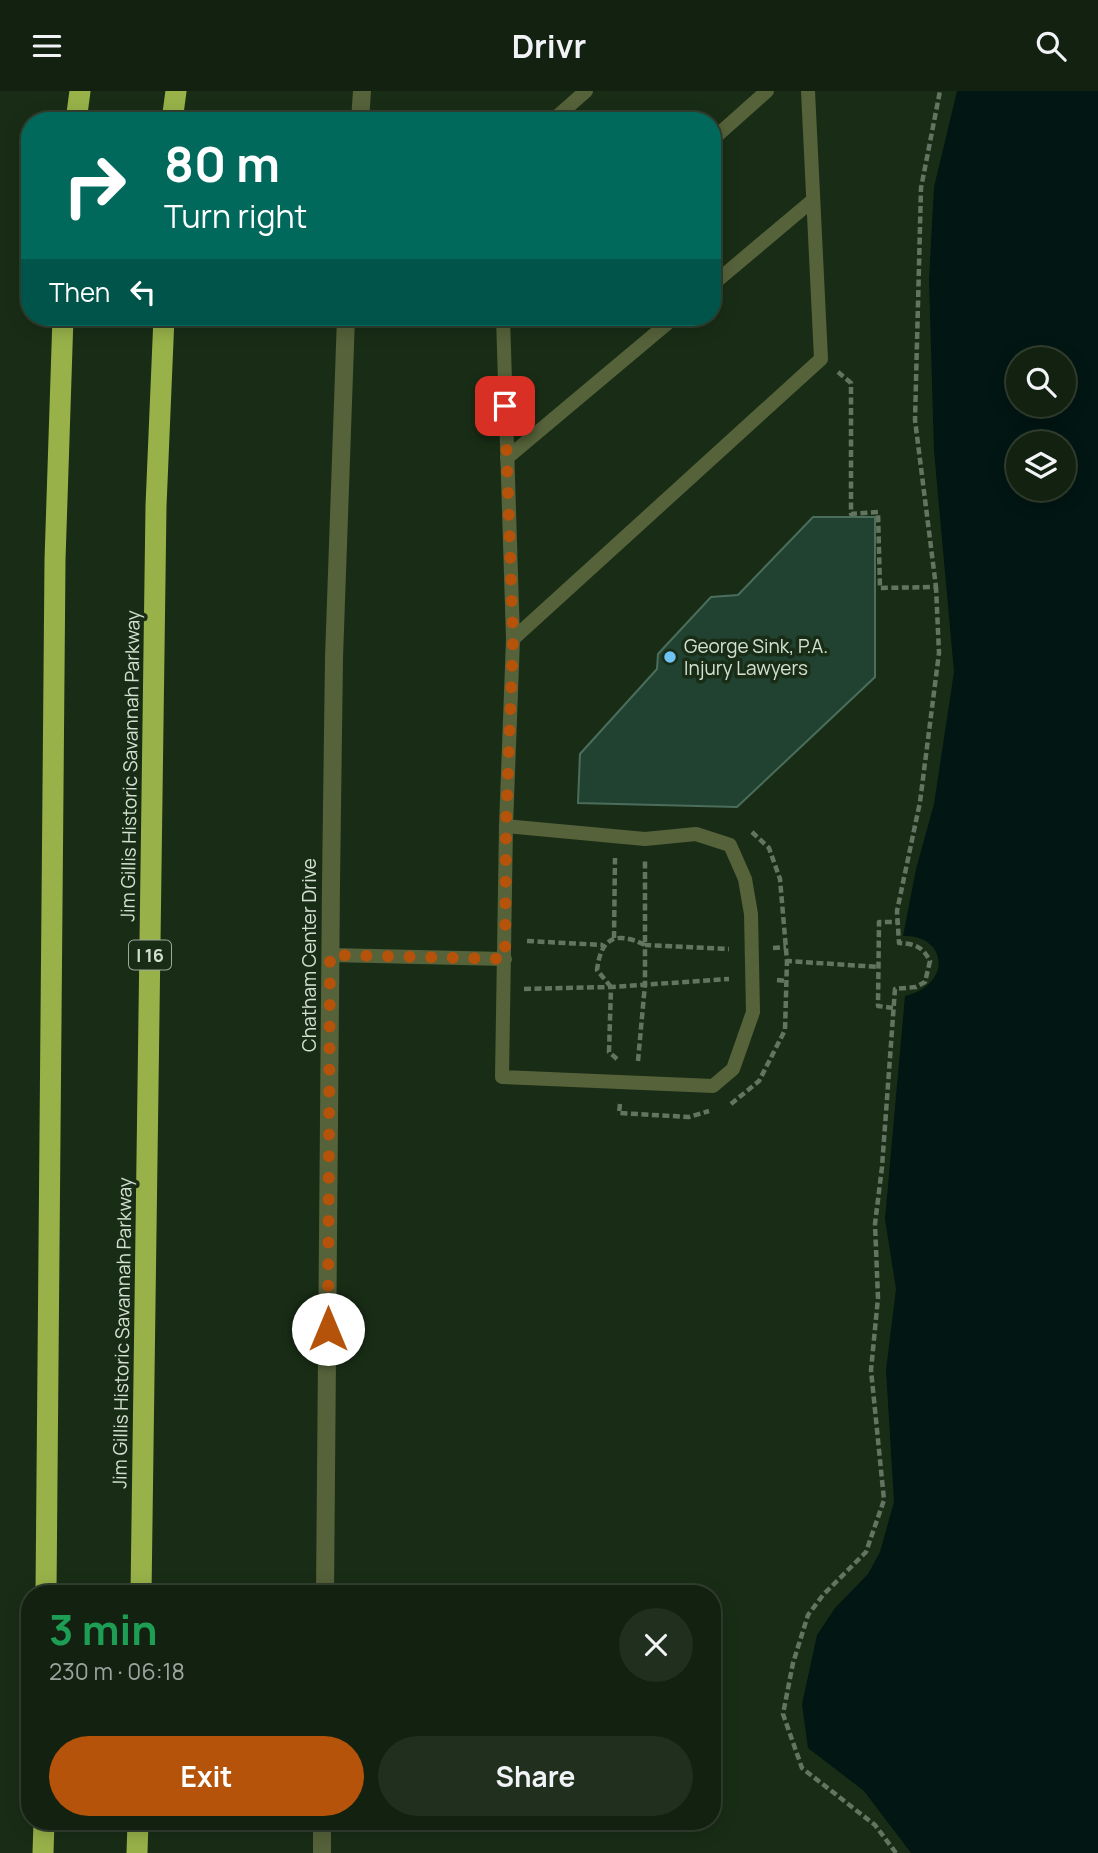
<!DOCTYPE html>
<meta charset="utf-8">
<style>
body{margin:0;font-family:Manrope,sans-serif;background:#202f1e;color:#f1f3f6;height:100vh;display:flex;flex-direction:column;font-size:26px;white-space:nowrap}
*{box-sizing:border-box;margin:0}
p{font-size:23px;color:#9da49f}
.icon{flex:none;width:38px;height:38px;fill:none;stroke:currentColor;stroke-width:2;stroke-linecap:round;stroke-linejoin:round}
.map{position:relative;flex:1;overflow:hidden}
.panel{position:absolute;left:21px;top:1494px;width:700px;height:245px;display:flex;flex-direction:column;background:#132210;border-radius:28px;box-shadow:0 4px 18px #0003,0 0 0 2px #323f30}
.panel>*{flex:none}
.top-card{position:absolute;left:21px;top:21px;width:700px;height:214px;border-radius:28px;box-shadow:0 4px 18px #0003,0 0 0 2px #323f30;background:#00695c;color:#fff;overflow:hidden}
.controls{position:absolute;left:1006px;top:256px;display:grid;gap:14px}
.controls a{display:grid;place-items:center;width:70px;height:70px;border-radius:50%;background:#132210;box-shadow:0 4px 18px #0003,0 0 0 2px #323f30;font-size:35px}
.pin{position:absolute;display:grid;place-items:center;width:60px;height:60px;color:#fff;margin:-30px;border-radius:14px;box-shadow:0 4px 10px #0006}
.me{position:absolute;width:77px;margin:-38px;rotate:0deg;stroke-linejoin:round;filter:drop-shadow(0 0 5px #0008)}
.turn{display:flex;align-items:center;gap:24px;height:147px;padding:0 28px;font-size:32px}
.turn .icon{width:91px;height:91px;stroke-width:2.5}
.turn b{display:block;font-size:49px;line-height:60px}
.then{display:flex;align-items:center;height:66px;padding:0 28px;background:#0003;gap:14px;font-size:26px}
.round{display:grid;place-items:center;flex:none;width:74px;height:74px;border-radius:37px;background:#202f1e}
.head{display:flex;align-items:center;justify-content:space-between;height:119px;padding:0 28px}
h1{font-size:42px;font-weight:700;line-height:52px;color:#1e9e55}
.cta{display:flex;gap:14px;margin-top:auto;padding:14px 28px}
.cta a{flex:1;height:80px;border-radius:42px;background:#b45309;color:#fff;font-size:28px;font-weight:700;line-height:80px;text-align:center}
.cta a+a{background:#202f1e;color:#f1f3f6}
header{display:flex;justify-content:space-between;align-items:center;height:91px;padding:0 28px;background:#132210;font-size:32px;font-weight:700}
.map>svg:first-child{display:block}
</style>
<header><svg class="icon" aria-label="menu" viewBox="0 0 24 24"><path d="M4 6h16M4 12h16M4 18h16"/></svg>Drivr<svg class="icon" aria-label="search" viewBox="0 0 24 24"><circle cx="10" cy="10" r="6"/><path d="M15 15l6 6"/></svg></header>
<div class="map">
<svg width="1098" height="1762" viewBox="0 0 1098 1762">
<rect width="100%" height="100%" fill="#192d16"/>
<path fill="#021613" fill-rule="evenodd" d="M957,0H1098V1762H911L864,1700L808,1657L802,1613L817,1544L835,1517L868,1483L880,1461L894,1411L886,1279L896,1198L885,1128L905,905C954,893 946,843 903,845L916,778L934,713L954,581L934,360L929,189L934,96ZM1018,268H1064V313H1018ZM1018,352H1064V397H1018Z"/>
<polygon fill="#214231" stroke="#4b6d5b" stroke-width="2" points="813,426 875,426 875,586 737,716 578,712 580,663 657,578 658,563 711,506 738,504"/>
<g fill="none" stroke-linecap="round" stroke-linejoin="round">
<g stroke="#637561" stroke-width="4.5" stroke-dasharray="7 3.5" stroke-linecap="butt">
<polyline points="838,281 851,292 851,423 878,421 880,497 936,496 915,329 921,97 940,0"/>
<polyline points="752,741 769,757 780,788 787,870 879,876"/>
<polyline points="614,847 615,767"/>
<polyline points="527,850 603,854"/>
<polyline points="773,857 786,856"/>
<polyline points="777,889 787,890"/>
<path d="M611,896L597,879C601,846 616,840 645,854V769"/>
<polyline points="524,898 610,896"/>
<polyline points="893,917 878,915 879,831 898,831"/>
<polyline points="617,968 609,961 611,896 729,888"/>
<polyline points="638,970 645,893 645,854 729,858"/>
<polyline points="620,1013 619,1022 689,1026 709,1020"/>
<polyline points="731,1013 759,990 785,939 787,870"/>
<path d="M896,1762L875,1734L802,1677L783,1623L793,1572L808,1524L823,1504L866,1461L884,1409L871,1279L878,1207L875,1133L882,1076L895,898L916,896L925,891L930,870C922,855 915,853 899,852L897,820L920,711L939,562L936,496"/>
</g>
<g stroke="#56623a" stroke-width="14">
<polyline points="552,30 586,0"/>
<polyline points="712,49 767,0"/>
<polyline points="712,194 813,109"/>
<polyline points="503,226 513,548 821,268 808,0"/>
<polyline points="507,367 675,226"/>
<polyline points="506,735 645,748 696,743 730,754 745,788 751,823 753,921 733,978 713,995 502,986 506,735 513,548"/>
<polyline points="330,864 505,868"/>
</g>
<g stroke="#56623a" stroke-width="18">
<polyline points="360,30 362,0"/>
<polyline points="325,1503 331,792 334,567 346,226"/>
<polyline points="322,1762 322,1731"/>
</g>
<g stroke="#98b249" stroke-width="21">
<polyline points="76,30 80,0"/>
<polyline points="172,30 176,0"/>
<polyline points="46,1503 55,469 63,226"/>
<polyline points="141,1503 156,415 164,226"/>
<polyline points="43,1762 44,1731"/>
<polyline points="137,1762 138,1731"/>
</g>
</g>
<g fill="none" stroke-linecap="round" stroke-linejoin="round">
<polyline stroke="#b45309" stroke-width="12" stroke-dasharray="0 21.6" points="328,1238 330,864 505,868 506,735 513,548 505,315"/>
</g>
<circle fill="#6fc2f4" stroke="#192d16" stroke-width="2.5" cx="670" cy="566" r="7"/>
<g text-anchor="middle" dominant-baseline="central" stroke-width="7" stroke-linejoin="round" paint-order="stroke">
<rect fill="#192d16" stroke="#9baa99" stroke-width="2" x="129" y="849.5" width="42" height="29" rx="5"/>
<g font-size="18" font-weight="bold" fill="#d3e0d1">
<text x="150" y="864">I 16</text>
</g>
<g font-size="19" fill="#d3e0d1" stroke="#192d16" text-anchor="start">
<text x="684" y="555">George Sink, P.A.<tspan x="684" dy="22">Injury Lawyers</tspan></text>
</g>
<g font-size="19" fill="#d3e0d1" stroke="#192d16">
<text transform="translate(130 675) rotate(-89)">Jim Gillis Historic Savannah Parkway</text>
<text transform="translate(309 864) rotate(-90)">Chatham Center Drive</text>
<text transform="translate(122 1242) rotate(-89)">Jim Gillis Historic Savannah Parkway</text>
</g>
</g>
</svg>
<div class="controls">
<a><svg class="icon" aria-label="search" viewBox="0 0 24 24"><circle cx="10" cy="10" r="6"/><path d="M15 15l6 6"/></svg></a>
<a><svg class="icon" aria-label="layers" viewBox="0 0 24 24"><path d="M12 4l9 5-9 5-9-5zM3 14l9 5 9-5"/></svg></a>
</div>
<div class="pin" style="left:505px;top:315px;background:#d93025"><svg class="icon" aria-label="arrive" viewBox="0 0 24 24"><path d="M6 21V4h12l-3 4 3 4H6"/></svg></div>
<svg class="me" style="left:328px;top:1238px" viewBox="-20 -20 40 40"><circle r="19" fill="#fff"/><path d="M0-13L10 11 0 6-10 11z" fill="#b45309"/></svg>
<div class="top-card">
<div class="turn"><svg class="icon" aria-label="right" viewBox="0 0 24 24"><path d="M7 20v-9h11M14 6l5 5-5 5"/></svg><div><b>80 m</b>Turn right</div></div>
<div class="then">Then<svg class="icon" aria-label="left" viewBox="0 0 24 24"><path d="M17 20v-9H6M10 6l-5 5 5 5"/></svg></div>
</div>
<section class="panel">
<div class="head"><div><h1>3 min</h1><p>230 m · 06:18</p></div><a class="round"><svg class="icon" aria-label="close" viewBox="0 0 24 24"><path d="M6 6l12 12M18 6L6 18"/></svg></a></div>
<div class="cta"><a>Exit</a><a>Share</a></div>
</section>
</div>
